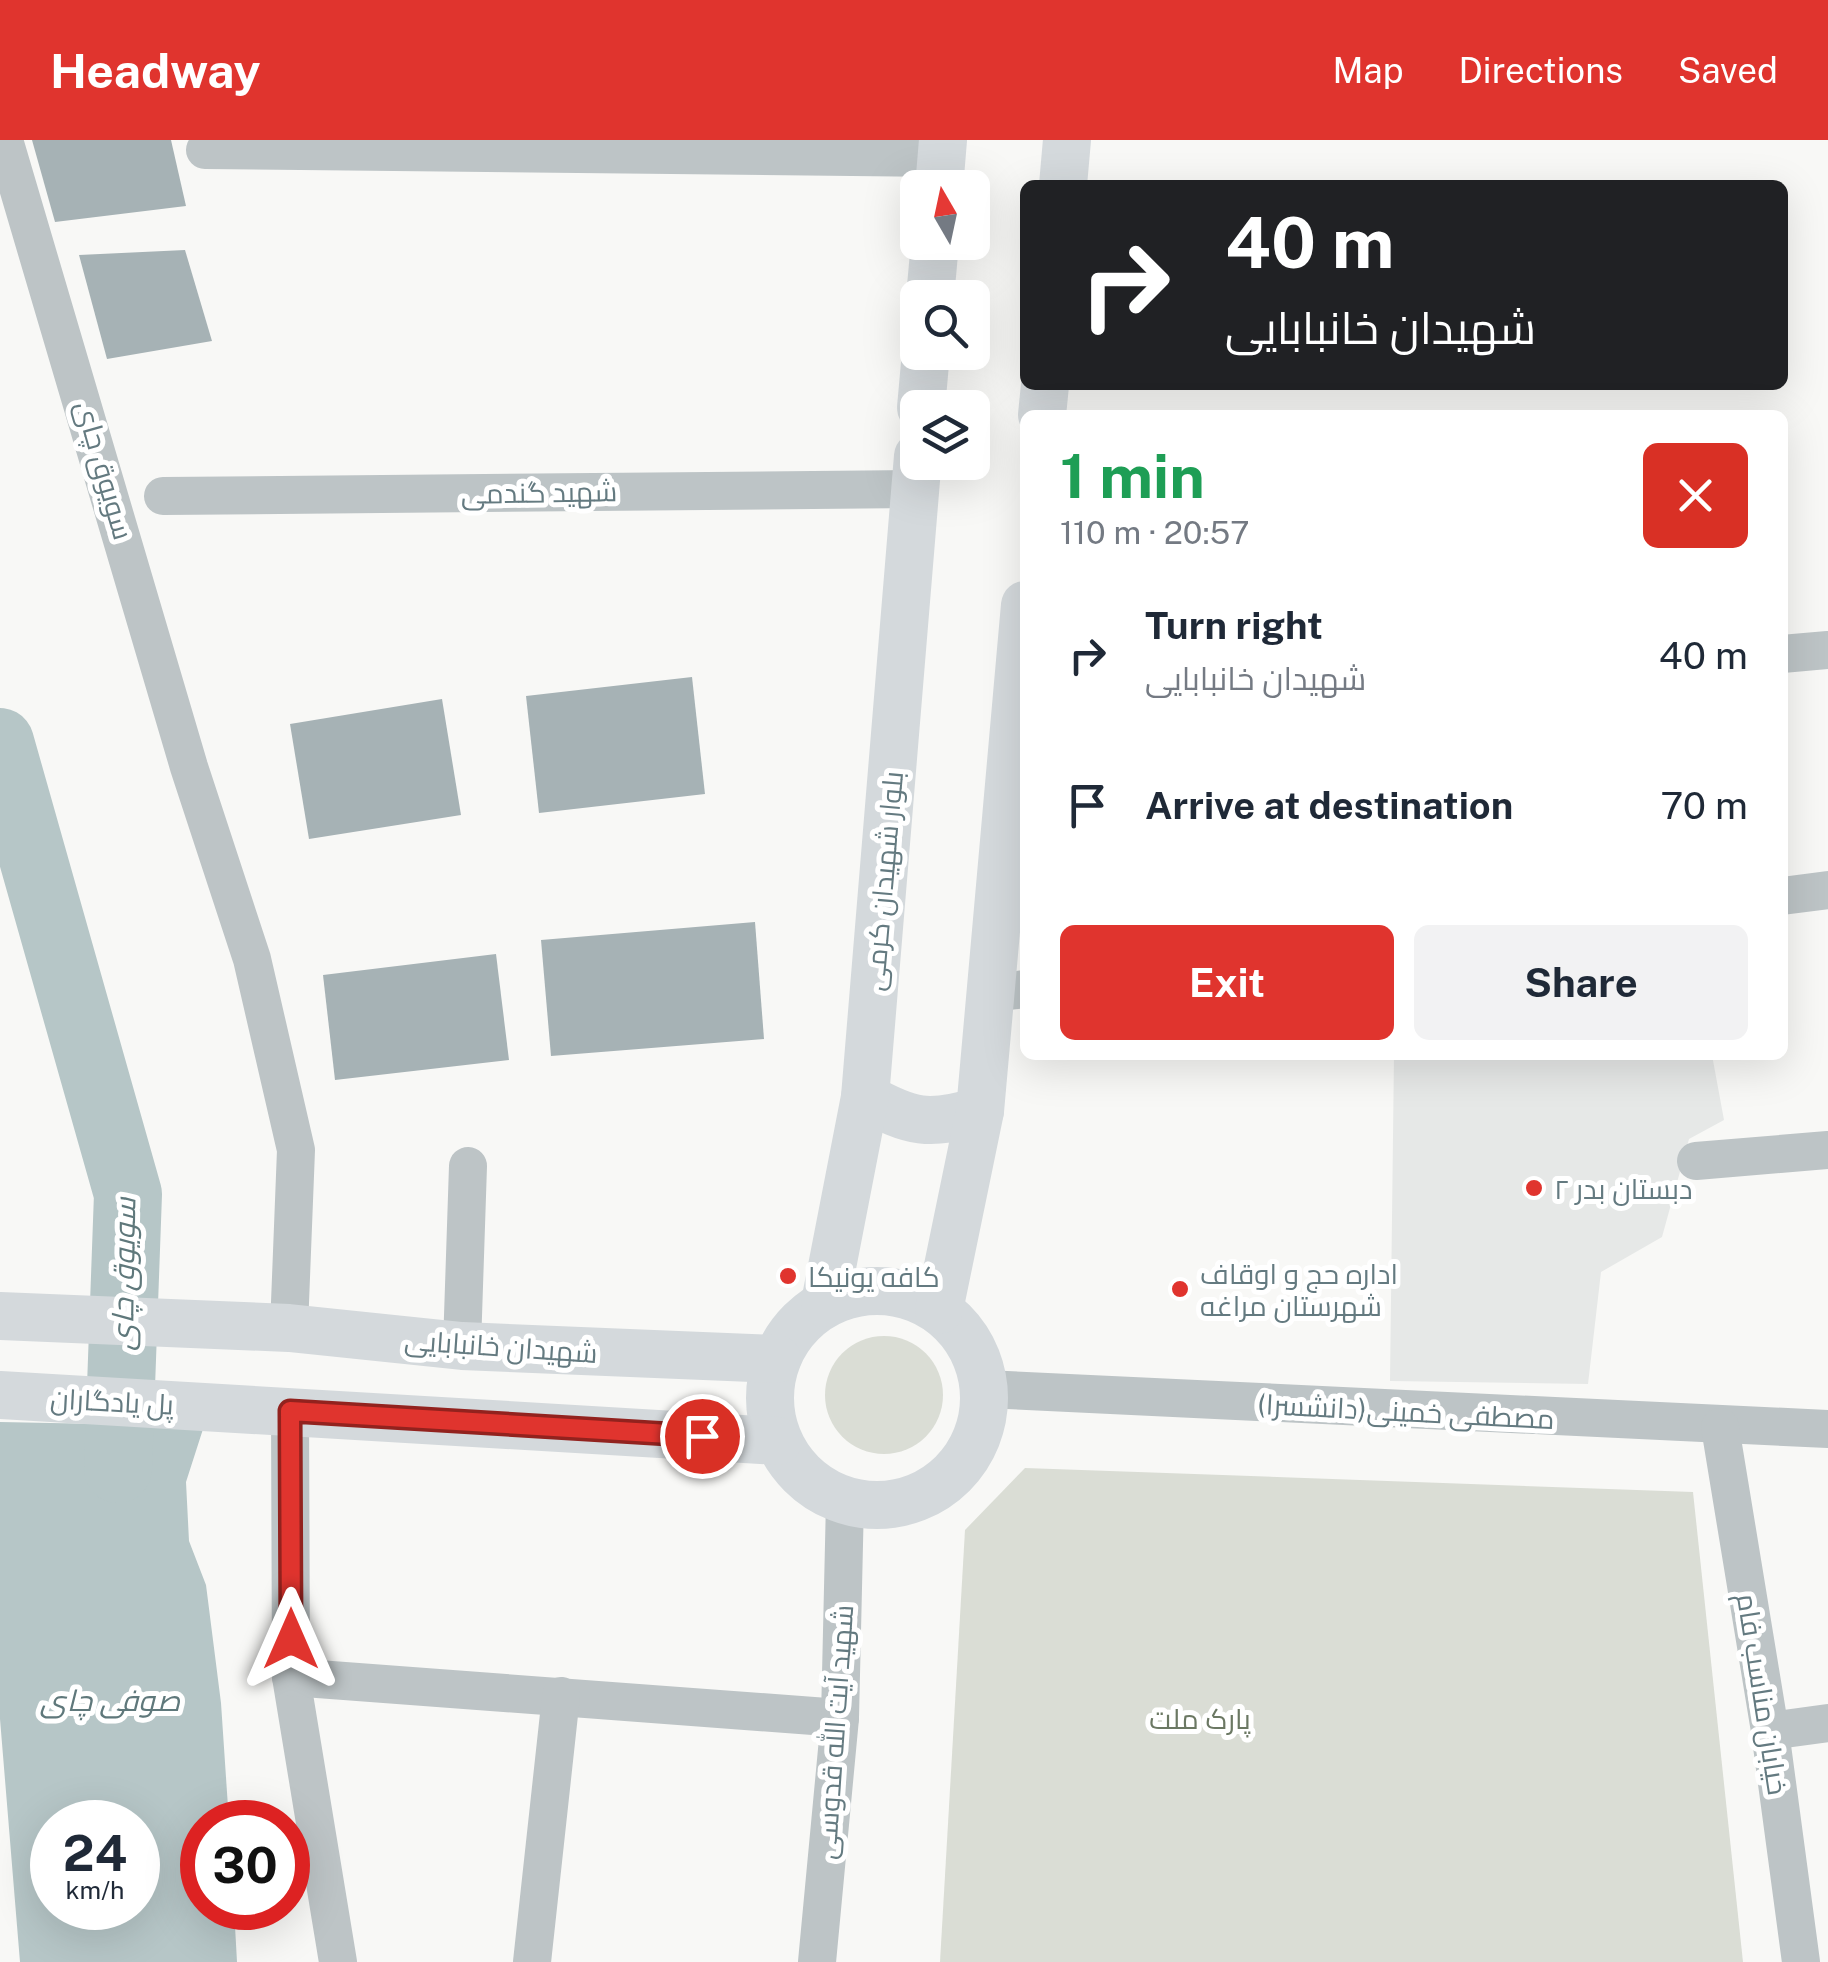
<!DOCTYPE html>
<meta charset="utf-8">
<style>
body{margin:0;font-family:"Public Sans",Cairo,sans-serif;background:#f2f2f3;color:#1f2937;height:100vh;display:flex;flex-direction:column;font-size:38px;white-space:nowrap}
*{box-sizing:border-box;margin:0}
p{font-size:32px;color:#747a83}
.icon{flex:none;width:55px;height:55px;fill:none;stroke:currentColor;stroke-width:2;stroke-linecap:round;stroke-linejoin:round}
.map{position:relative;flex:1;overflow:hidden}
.sheet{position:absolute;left:1020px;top:270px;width:768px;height:650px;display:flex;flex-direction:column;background:#fff;border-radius:15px;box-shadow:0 10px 40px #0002}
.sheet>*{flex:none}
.guide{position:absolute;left:1020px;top:40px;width:768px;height:210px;border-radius:15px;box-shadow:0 10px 40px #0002;background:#202124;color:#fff;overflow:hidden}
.needle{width:65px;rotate:351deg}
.fabs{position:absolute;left:900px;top:30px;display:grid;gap:20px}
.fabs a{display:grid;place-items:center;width:90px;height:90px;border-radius:15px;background:#fff;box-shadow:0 10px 40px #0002;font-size:50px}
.speed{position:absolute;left:30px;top:1660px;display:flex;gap:20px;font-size:50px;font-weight:700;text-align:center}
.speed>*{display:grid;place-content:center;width:130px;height:130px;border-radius:50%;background:#fff;box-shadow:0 10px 40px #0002;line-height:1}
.speed small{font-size:25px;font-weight:400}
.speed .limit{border:15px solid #d22;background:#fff;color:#111}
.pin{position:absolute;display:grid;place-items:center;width:85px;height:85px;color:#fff;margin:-42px;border:5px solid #fff;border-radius:50%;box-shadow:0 2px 10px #0007}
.me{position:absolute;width:110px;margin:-55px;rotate:0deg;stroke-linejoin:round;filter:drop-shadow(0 0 8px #0008)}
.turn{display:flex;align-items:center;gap:35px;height:210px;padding:0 40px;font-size:45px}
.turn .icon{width:130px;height:130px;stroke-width:2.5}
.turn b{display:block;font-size:70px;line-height:85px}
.round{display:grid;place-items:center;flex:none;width:105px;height:105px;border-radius:15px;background:#f2f2f3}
.headline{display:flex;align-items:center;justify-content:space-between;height:170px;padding:0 40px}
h1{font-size:60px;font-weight:700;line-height:75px;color:#1e9e55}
.action{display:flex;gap:20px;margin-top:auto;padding:20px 40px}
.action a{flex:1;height:115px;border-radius:15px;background:#e0342e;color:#fff;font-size:40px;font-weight:700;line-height:115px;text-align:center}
.action a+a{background:#f2f2f3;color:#1f2937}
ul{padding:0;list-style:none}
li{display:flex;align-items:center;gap:30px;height:150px;padding:0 40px}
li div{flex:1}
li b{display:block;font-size:38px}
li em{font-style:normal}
header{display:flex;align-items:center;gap:60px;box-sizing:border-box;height:140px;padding:0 50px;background:#e0342e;color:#fff}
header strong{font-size:48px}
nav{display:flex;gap:55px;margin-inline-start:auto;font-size:35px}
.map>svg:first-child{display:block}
</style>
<header>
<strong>Headway</strong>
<nav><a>Map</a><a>Directions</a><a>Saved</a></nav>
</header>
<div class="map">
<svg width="1828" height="1822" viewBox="0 0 1828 1822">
<rect width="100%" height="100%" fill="#f8f8f6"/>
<polygon fill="#e6e8e7" points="1394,915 1712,915 1724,980 1689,999 1662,1097 1601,1132 1588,1244 1390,1241"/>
<g fill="#daddd5">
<circle cx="884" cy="1255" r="59"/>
<polygon points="1025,1328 1693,1352 1743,1822 940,1822 965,1390"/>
</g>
<path fill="#b6c6c7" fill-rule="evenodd" d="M0,1282L204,1286L186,1342L189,1401L206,1445L221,1563L229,1682H202V1768H234L237,1822H20L0,1579ZM52,1682H138V1768H52Z"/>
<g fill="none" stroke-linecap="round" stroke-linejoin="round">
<polyline stroke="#b6c6c7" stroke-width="68" points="0,602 128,1054 118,1329"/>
</g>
<g fill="#a6b2b5">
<polygon points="32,0 171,0 186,66 55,82"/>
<polygon points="185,110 212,201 107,219 79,115"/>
<polygon points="692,537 705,654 539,673 526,556"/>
<polygon points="442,559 461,675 309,699 290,584"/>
<polygon points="755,782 764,899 551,916 541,800"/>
<polygon points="496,814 509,920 335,940 323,835"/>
</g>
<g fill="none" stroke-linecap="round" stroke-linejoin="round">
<g stroke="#bdc4c6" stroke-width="38">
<polyline points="4,0 189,627 252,819 296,1010 289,1188"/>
<polyline points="205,10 942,18"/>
<polyline points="163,356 915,349"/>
<polyline points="1782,514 1828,510"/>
<polyline points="1782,756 1828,750"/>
<polyline points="990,853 1025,849"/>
<polyline points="1696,1021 1828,1010"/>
<polyline points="462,1206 468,1026"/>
<polyline points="985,1249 1828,1289"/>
<polyline points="290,1271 291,1537 338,1822"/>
<polyline points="1720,1287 1770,1591 1801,1822"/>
<polyline points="291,1537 840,1578"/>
<polyline points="1770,1591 1828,1583"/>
<polyline points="532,1822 561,1556"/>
<polyline points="817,1822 840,1578 845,1361"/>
</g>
<g stroke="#d4d9dc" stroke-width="48">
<polyline points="1063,45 1067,0"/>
<polyline points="939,48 943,0"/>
<polyline points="930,158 935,102"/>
<polyline points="921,268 926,212"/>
<polyline points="1042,275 1045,245"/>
<path d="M865,957C911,983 929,986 980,971"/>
<circle cx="877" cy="1258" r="107"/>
<polyline points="825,1163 865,957 918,316"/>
<polyline points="939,1170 980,971 1025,465"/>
<polyline points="0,1176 289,1188 462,1206 777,1219"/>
<polyline points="0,1255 778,1301"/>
</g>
</g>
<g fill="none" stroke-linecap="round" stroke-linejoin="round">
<g stroke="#92221e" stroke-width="25">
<polyline id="route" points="291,1499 290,1271 702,1296"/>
</g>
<use href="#route" stroke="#e0342e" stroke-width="18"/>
</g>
<g fill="#e0342e" stroke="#fff" stroke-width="4">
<circle cx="1534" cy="1048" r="10"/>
<circle cx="788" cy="1136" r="10"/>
<circle cx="1180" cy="1149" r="10"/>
</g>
<g text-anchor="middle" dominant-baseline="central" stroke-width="10" stroke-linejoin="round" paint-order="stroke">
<g font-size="28" fill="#647a80" stroke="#fff">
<text transform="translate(105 330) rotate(74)">سویوق چای</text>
<text transform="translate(539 352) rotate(-1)">شهید گندمی</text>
<text transform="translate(883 741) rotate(-85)">بلوار شهیدان کرمی</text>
<text transform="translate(501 1206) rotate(4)">شهیدان خانبابایی</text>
<text transform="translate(112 1261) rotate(3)">پل یادگاران</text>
<text transform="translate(1406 1271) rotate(3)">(دانشسرا)مصطفی خمینی</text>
<text transform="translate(1763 1554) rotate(81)">خیابان مناسب فام</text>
<text transform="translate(834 1592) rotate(-86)">شهید آیت الله قدوسی</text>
</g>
<g font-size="28" fill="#647a80" stroke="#fff" text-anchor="start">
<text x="1554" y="1048">دبستان بدر ۲</text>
<text x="1200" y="1133">اداره حج و اوقاف<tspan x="1200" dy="32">شهرستان مراغه</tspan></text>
<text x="808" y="1136">کافه یونیکا</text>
</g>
<g font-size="28" fill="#6b7863" stroke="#fff">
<text x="1200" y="1578">پارک ملت</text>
</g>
<g font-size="30" font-style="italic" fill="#5f787b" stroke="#fff">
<text transform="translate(123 1134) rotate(-89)">سویوق چای</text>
<text x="110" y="1560">صوفی چای</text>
</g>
</g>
</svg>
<div class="fabs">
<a><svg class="needle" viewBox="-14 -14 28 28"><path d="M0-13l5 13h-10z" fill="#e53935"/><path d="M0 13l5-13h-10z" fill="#747a83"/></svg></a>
<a><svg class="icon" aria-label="search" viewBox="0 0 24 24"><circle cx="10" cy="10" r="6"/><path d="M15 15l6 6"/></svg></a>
<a><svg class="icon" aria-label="layers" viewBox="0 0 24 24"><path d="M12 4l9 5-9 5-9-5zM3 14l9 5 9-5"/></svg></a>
</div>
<div class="speed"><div>24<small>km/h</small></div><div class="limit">30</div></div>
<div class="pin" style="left:702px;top:1296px;background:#d93025"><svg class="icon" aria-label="arrive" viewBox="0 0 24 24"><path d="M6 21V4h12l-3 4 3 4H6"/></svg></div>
<svg class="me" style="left:291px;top:1499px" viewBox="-20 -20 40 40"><path d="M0-17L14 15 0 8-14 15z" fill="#e0342e" stroke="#fff" stroke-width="4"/></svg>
<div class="guide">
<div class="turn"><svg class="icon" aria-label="right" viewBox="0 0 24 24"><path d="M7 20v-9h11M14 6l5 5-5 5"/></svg><div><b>40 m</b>شهیدان خانبابایی</div></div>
</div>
<section class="sheet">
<div class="headline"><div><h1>1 min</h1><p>110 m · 20:57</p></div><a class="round" style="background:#d93025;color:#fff"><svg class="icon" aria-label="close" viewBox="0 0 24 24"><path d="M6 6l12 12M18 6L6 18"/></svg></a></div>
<ul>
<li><svg class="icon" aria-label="right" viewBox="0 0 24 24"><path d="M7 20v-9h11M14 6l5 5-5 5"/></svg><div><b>Turn right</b><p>شهیدان خانبابایی</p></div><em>40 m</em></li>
<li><svg class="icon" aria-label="arrive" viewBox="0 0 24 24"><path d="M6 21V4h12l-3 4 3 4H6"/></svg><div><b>Arrive at destination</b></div><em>70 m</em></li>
</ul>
<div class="action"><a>Exit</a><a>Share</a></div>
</section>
</div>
